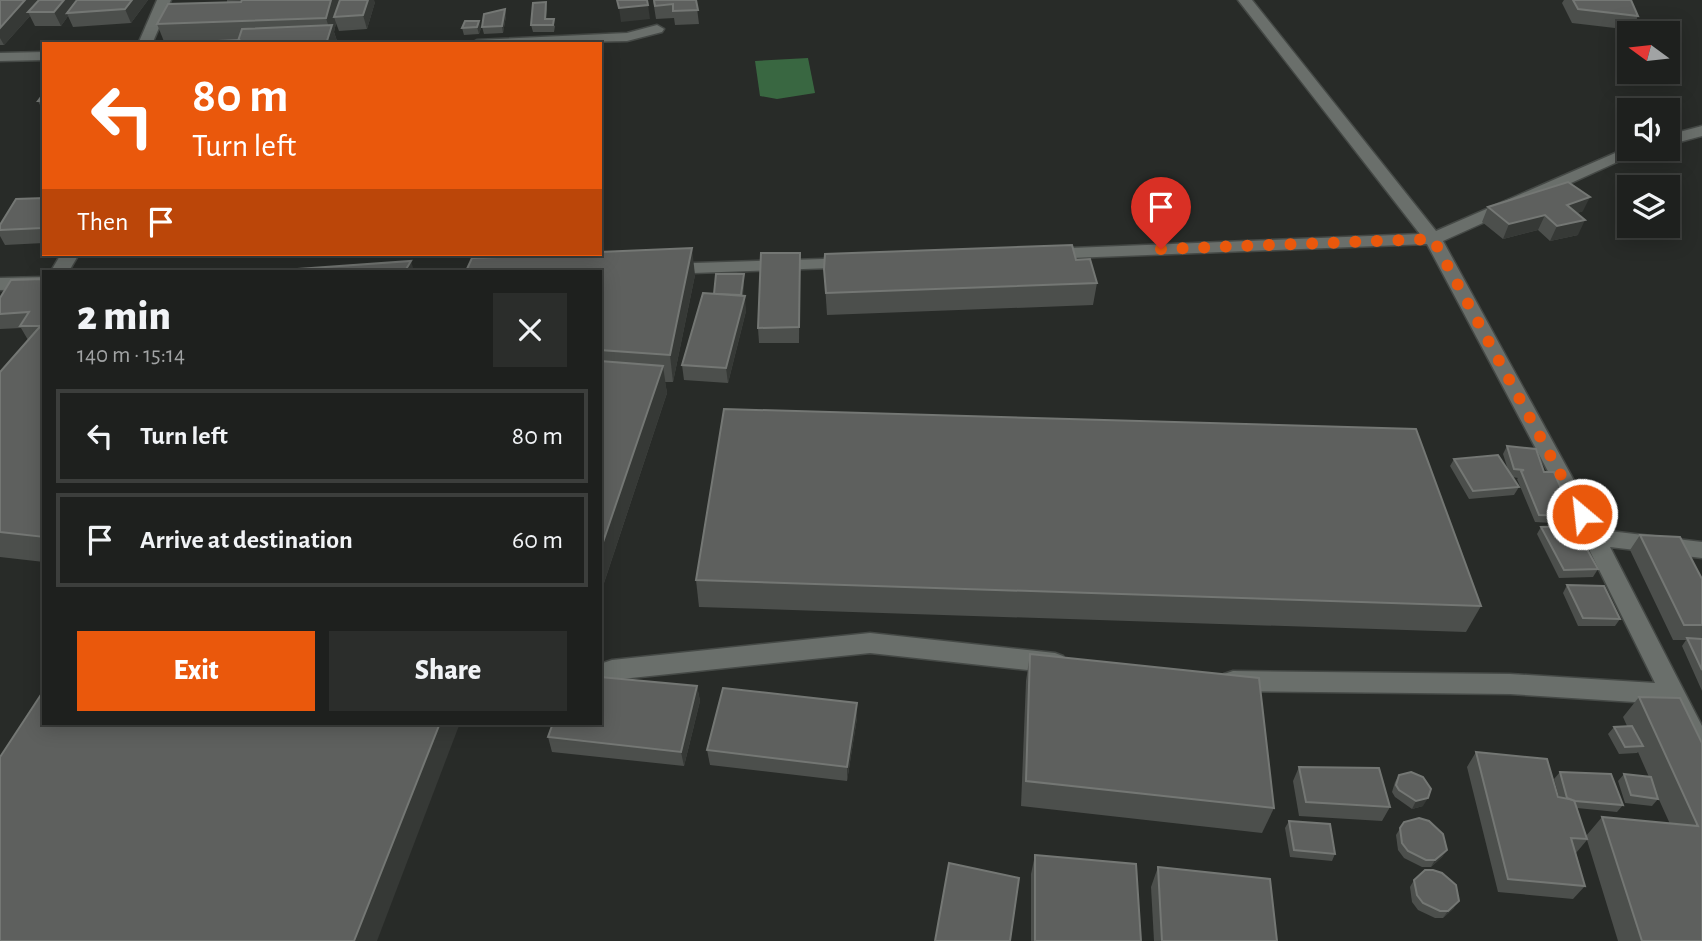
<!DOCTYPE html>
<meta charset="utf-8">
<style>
body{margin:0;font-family:"Alegreya Sans",sans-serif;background:#2b2d2b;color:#f1f3f6;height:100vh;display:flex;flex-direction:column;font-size:26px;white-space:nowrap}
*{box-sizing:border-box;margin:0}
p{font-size:23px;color:#a1a3a4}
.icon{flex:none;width:38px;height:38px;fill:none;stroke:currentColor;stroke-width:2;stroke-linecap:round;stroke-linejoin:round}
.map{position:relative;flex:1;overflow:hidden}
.drawer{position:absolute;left:42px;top:270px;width:560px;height:455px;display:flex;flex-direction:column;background:#1e201e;border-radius:0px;box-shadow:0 4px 18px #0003,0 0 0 2px #3c3e3c}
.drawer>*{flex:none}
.hud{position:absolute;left:42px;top:42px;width:560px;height:214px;border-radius:0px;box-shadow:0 4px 18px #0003,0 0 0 2px #3c3e3c;background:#ea580c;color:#fff;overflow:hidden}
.needle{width:46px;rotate:285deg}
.fabs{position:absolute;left:1617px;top:21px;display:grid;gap:14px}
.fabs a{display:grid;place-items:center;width:63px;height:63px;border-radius:0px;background:#1e201e;box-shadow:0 4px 18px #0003,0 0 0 2px #3c3e3c;font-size:35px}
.pin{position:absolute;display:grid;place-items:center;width:60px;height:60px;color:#fff;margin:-72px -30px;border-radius:50% 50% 50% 0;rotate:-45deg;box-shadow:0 0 7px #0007}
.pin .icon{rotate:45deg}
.me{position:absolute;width:77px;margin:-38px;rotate:332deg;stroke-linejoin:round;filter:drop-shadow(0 0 5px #0008)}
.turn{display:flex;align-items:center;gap:24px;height:147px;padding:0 35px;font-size:32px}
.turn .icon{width:91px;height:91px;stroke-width:2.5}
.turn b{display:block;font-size:49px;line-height:60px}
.then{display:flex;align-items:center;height:66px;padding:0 35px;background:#0003;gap:14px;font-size:26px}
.round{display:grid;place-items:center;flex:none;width:74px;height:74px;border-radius:0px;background:#2b2d2b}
.summary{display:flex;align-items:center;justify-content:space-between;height:119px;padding:0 35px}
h1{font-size:42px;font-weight:800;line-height:52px}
.primary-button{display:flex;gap:14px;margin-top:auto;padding:14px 35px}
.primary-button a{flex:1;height:80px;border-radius:0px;background:#ea580c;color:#fff;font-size:28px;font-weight:800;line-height:80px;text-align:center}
.primary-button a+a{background:#2b2d2b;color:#f1f3f6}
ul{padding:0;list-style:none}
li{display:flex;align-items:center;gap:21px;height:94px;margin:0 14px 10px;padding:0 21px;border:4px solid #3c3e3c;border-radius:0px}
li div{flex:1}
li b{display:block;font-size:26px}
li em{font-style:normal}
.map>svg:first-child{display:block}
</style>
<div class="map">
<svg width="1702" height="941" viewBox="0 0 1702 941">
<rect width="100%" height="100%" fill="#282b28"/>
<polygon fill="#396741" points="808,58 815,93 777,99 760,96 755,61"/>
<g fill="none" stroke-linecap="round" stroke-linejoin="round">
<g stroke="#454946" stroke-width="3">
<g id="street">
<polygon points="157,0 171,0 152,44 138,44"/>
<polygon points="1238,0 1252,0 1436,231 1629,147 1646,149 1443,241 1601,530 1702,542 1702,558 1610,547 1702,726 1702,762 1693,759 1666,704 1510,694 1233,691 1224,688 1221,681 1224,674 1233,671 1510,674 1655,683 1583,537 1427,244 1046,259 1037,254 1046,249 1420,234"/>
<polygon points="657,25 664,29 662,32 627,41 470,44 477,40 627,33"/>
<polygon points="44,52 44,60 0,61 0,53"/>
<polygon points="1702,126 1702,136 1668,145 1668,135"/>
<polygon points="61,254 79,254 69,271 51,271"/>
<polygon points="853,258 862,263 859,267 665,274 656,269 665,264"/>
<polygon points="44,277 44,289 0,290 0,278"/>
<polygon points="870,633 1055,653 1063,656 1067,663 1063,670 1055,673 870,653 612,680 603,677 600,671 603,663 612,660"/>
</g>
</g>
<use href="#street" fill="#6a6f6b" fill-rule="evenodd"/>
</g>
<g fill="#4c4f4c">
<polygon points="0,0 148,0 131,23 73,27 68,16 61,26 35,26 30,16 4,45 0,45"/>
<polygon points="227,0 375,2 367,29 339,31 336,23 334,32 338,44 165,44 157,24 227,2"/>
<polygon points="653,0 696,0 699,24 675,25 674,18 656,19"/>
<polygon points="1564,0 1631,0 1638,16 1632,30 1572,23 1562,3"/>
<polygon points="546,2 547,9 546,19 555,26 554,32 533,32 531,25"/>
<polygon points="505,9 506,16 503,33 484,34 482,27"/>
<polygon points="462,28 481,28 479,34 464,35"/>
<polygon points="44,93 44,113 38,101"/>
<polygon points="44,198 44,243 5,245 0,236 0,225"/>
<polygon points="1488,207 1583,211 1577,213 1578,235 1550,241 1538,230 1503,239 1482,222"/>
<polygon points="800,253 799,343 759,343 758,328"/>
<polygon points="87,254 122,254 88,255"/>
<polygon points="1076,260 1097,283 1093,305 827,315 824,269"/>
<polygon points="600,271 695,275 673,382 665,382 667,393 600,595"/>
<polygon points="44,279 44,562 0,557 0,372 28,340 21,328 0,329 0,314"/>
<polygon points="744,282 743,295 746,311 728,383 684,380 682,365 714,294"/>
<polygon points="1507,446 1544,472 1573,516 1569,524 1535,522 1517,479 1518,478 1512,477 1519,487 1514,495 1469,499 1450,466 1454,459 1508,470 1503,454"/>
<polygon points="1541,527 1598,569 1593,577 1559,578 1537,534"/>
<polygon points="1640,535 1702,579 1702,691 1682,646 1686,640 1673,640 1630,550"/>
<polygon points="696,580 1481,606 1466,632 699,607"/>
<polygon points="1567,585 1620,619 1615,626 1578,626 1563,593"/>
<polygon points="1030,654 1274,808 1262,833 1021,806 1026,681"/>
<polygon points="697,686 700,701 684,766 552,752 548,737"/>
<polygon points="1639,697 1702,743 1702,941 1618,941 1587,840 1576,853 1585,886 1573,899 1498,892 1467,767 1476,752 1558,797 1559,797 1554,779 1560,772 1623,805 1617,812 1577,808 1586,836 1602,817 1670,824 1656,793 1658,799 1652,806 1625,803 1618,781 1624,774 1649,777 1638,752 1637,753 1619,754 1608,734 1614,727 1627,726 1623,717"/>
<polygon points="857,718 847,781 710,765 707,750"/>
<polygon points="1299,767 1390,807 1382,821 1299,816 1293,781"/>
<polygon points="1399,775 1423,806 1412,809 1395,797 1392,792 1395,782"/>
<polygon points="1289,821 1335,854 1332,861 1290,857 1285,828"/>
<polygon points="1404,822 1447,850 1442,857 1431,867 1422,867 1404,858 1398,850 1396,835"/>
<polygon points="1035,855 1141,941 1031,941 1031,874"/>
<polygon points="1158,867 1277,941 1154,941 1151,887"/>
<polygon points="1414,880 1454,908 1443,918 1435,918 1418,910 1412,902 1410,887"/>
</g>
<g fill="#363936">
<polygon points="25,0 44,0 28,12 30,16 4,45 0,38 0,28"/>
<polygon points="64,0 82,0 67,13 68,16 61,26 54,12"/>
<polygon points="132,0 148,0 131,23 125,9"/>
<polygon points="331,0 343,0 334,17 336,23 334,32 338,44 326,44 330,31 326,18"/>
<polygon points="368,0 374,0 375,2 367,29 363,15"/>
<polygon points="648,5 650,19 621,22 619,8"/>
<polygon points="505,9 506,16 503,33 502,26"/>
<polygon points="479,21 481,28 479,34 477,27"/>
<polygon points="1590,197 1583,211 1560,220 1567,205"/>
<polygon points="1545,215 1538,230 1503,239 1509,224"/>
<polygon points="1585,220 1578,235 1550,241 1557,226"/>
<polygon points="692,248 695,275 673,382 670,355"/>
<polygon points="411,261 414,271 405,271"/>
<polygon points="744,274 744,282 741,305 741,297"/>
<polygon points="745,296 746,311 728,383 726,368"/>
<polygon points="663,366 667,393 600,595 600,551"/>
<polygon points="697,686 700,701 684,766 681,752"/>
<polygon points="857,703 857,718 847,781 847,767"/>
<polygon points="440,723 460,723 377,941 354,941"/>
<polygon points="1428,798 1423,806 1412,809 1416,801"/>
<polygon points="1447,850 1442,857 1431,867 1435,860"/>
<polygon points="1459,901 1454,908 1443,918 1448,911"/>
</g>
<g fill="#5e605e" stroke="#747774" stroke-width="2">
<polygon points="0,0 25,0 0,28"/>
<polygon points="39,0 64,0 54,12 28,12"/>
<polygon points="77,0 132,0 125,9 67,13"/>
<polygon points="242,0 331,0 326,18 157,24 168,4 241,2"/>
<polygon points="340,0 368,0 363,15 334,17"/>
<polygon points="617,0 647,0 648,5 619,8"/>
<polygon points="654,0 696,0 698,10 673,11 673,4 655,6"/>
<polygon points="1573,0 1631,0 1638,16 1578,9"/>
<polygon points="546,2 545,19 554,19 553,25 531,25 533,3"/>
<polygon points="505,9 502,26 482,27 484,14"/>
<polygon points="465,21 479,21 477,27 462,28"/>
<polygon points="332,25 326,44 237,44 242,29"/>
<polygon points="239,40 237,44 171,44 172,43"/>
<polygon points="44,93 44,101 38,101"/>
<polygon points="1568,182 1590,197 1567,205 1585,220 1557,226 1545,215 1509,224 1488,207"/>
<polygon points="44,198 44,224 42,228 0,230 0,225 16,199"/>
<polygon points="1072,245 1076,260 1090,259 1097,283 826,293 824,269 825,254"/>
<polygon points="692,248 670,355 600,350 600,271 466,271 472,258 567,254 600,254 600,252"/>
<polygon points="761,253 800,253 799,327 758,328"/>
<polygon points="411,261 405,271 269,271"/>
<polygon points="104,269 217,269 216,271 102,271"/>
<polygon points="716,274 744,274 741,295 714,294"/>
<polygon points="44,279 44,322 40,326 20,326 29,312 0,314 0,298 11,280"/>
<polygon points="703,293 745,296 726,368 682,365"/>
<polygon points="44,322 44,537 0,532 0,372"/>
<polygon points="600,361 663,366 600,551"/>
<polygon points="724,409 1416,429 1481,606 696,580"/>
<polygon points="1507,446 1536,449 1544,472 1554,472 1573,516 1539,515 1521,471 1524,470 1514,469"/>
<polygon points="1498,455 1519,487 1473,491 1454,459"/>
<polygon points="1574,526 1598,569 1564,570 1541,527"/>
<polygon points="1640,535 1680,537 1702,579 1702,625 1684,625"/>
<polygon points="1567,585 1604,586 1620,619 1583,618"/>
<polygon points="1687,638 1702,639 1702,670"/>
<polygon points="1030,654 1259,678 1274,808 1026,781"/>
<polygon points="600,677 697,686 681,752 548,737 553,723 600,723"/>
<polygon points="723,688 857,703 847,767 707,750"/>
<polygon points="44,690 44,723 440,723 354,941 0,941 0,757"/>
<polygon points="1639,697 1680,698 1702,743 1702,941 1642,941 1602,817 1698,826"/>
<polygon points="1632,726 1643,746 1625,747 1614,727"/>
<polygon points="1476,752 1547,759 1558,797 1574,800 1587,839 1571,838 1585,886 1508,879"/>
<polygon points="1299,767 1379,768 1390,807 1306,802"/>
<polygon points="1411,772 1423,777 1431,789 1428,798 1416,801 1399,790 1396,785 1399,775"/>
<polygon points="1560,772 1611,774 1623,805 1575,801 1567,798"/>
<polygon points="1624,774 1651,777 1658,799 1631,795"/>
<polygon points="1419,818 1429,821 1443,834 1447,850 1435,860 1426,860 1408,851 1402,843 1400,828 1404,822"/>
<polygon points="1289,821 1330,824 1335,854 1294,850"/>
<polygon points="1035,855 1136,864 1141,941 1035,941"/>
<polygon points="949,863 1019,878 1010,941 935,941"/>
<polygon points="1158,867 1270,879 1277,941 1162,941"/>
<polygon points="1425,870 1433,870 1442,873 1456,885 1459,901 1448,911 1440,911 1423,903 1417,895 1414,880"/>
</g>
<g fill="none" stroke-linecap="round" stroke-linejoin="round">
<polyline stroke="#ea580c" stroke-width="12" stroke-dasharray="0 21.6" points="1161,249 1433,239 1582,514"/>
</g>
</svg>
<div class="fabs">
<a><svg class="needle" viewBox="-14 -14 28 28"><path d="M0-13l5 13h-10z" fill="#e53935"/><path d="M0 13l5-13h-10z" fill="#a1a3a4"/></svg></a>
<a><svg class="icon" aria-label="sound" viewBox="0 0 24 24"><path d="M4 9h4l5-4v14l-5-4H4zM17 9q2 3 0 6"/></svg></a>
<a><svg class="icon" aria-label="layers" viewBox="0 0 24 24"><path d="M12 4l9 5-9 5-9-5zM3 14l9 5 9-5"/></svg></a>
</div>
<div class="pin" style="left:1161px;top:249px;background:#d93025"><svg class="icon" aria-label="arrive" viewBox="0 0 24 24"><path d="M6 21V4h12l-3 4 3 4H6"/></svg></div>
<svg class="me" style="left:1582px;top:514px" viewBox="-20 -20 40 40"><circle r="17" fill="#ea580c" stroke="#fff" stroke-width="3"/><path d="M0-11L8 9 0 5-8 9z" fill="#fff"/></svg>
<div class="hud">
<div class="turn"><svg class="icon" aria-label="left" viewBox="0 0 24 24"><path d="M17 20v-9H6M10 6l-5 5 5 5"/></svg><div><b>80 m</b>Turn left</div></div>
<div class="then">Then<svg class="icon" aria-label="arrive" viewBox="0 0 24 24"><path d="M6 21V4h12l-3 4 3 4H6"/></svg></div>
</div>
<section class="drawer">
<div class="summary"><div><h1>2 min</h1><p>140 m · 15:14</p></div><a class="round"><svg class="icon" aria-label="close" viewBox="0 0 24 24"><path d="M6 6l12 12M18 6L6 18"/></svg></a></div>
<ul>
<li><svg class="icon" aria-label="left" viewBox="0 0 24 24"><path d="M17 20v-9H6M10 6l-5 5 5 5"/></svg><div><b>Turn left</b></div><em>80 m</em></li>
<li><svg class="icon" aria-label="arrive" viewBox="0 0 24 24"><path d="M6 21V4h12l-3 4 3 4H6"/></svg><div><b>Arrive at destination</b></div><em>60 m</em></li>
</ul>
<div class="primary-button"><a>Exit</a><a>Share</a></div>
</section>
</div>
